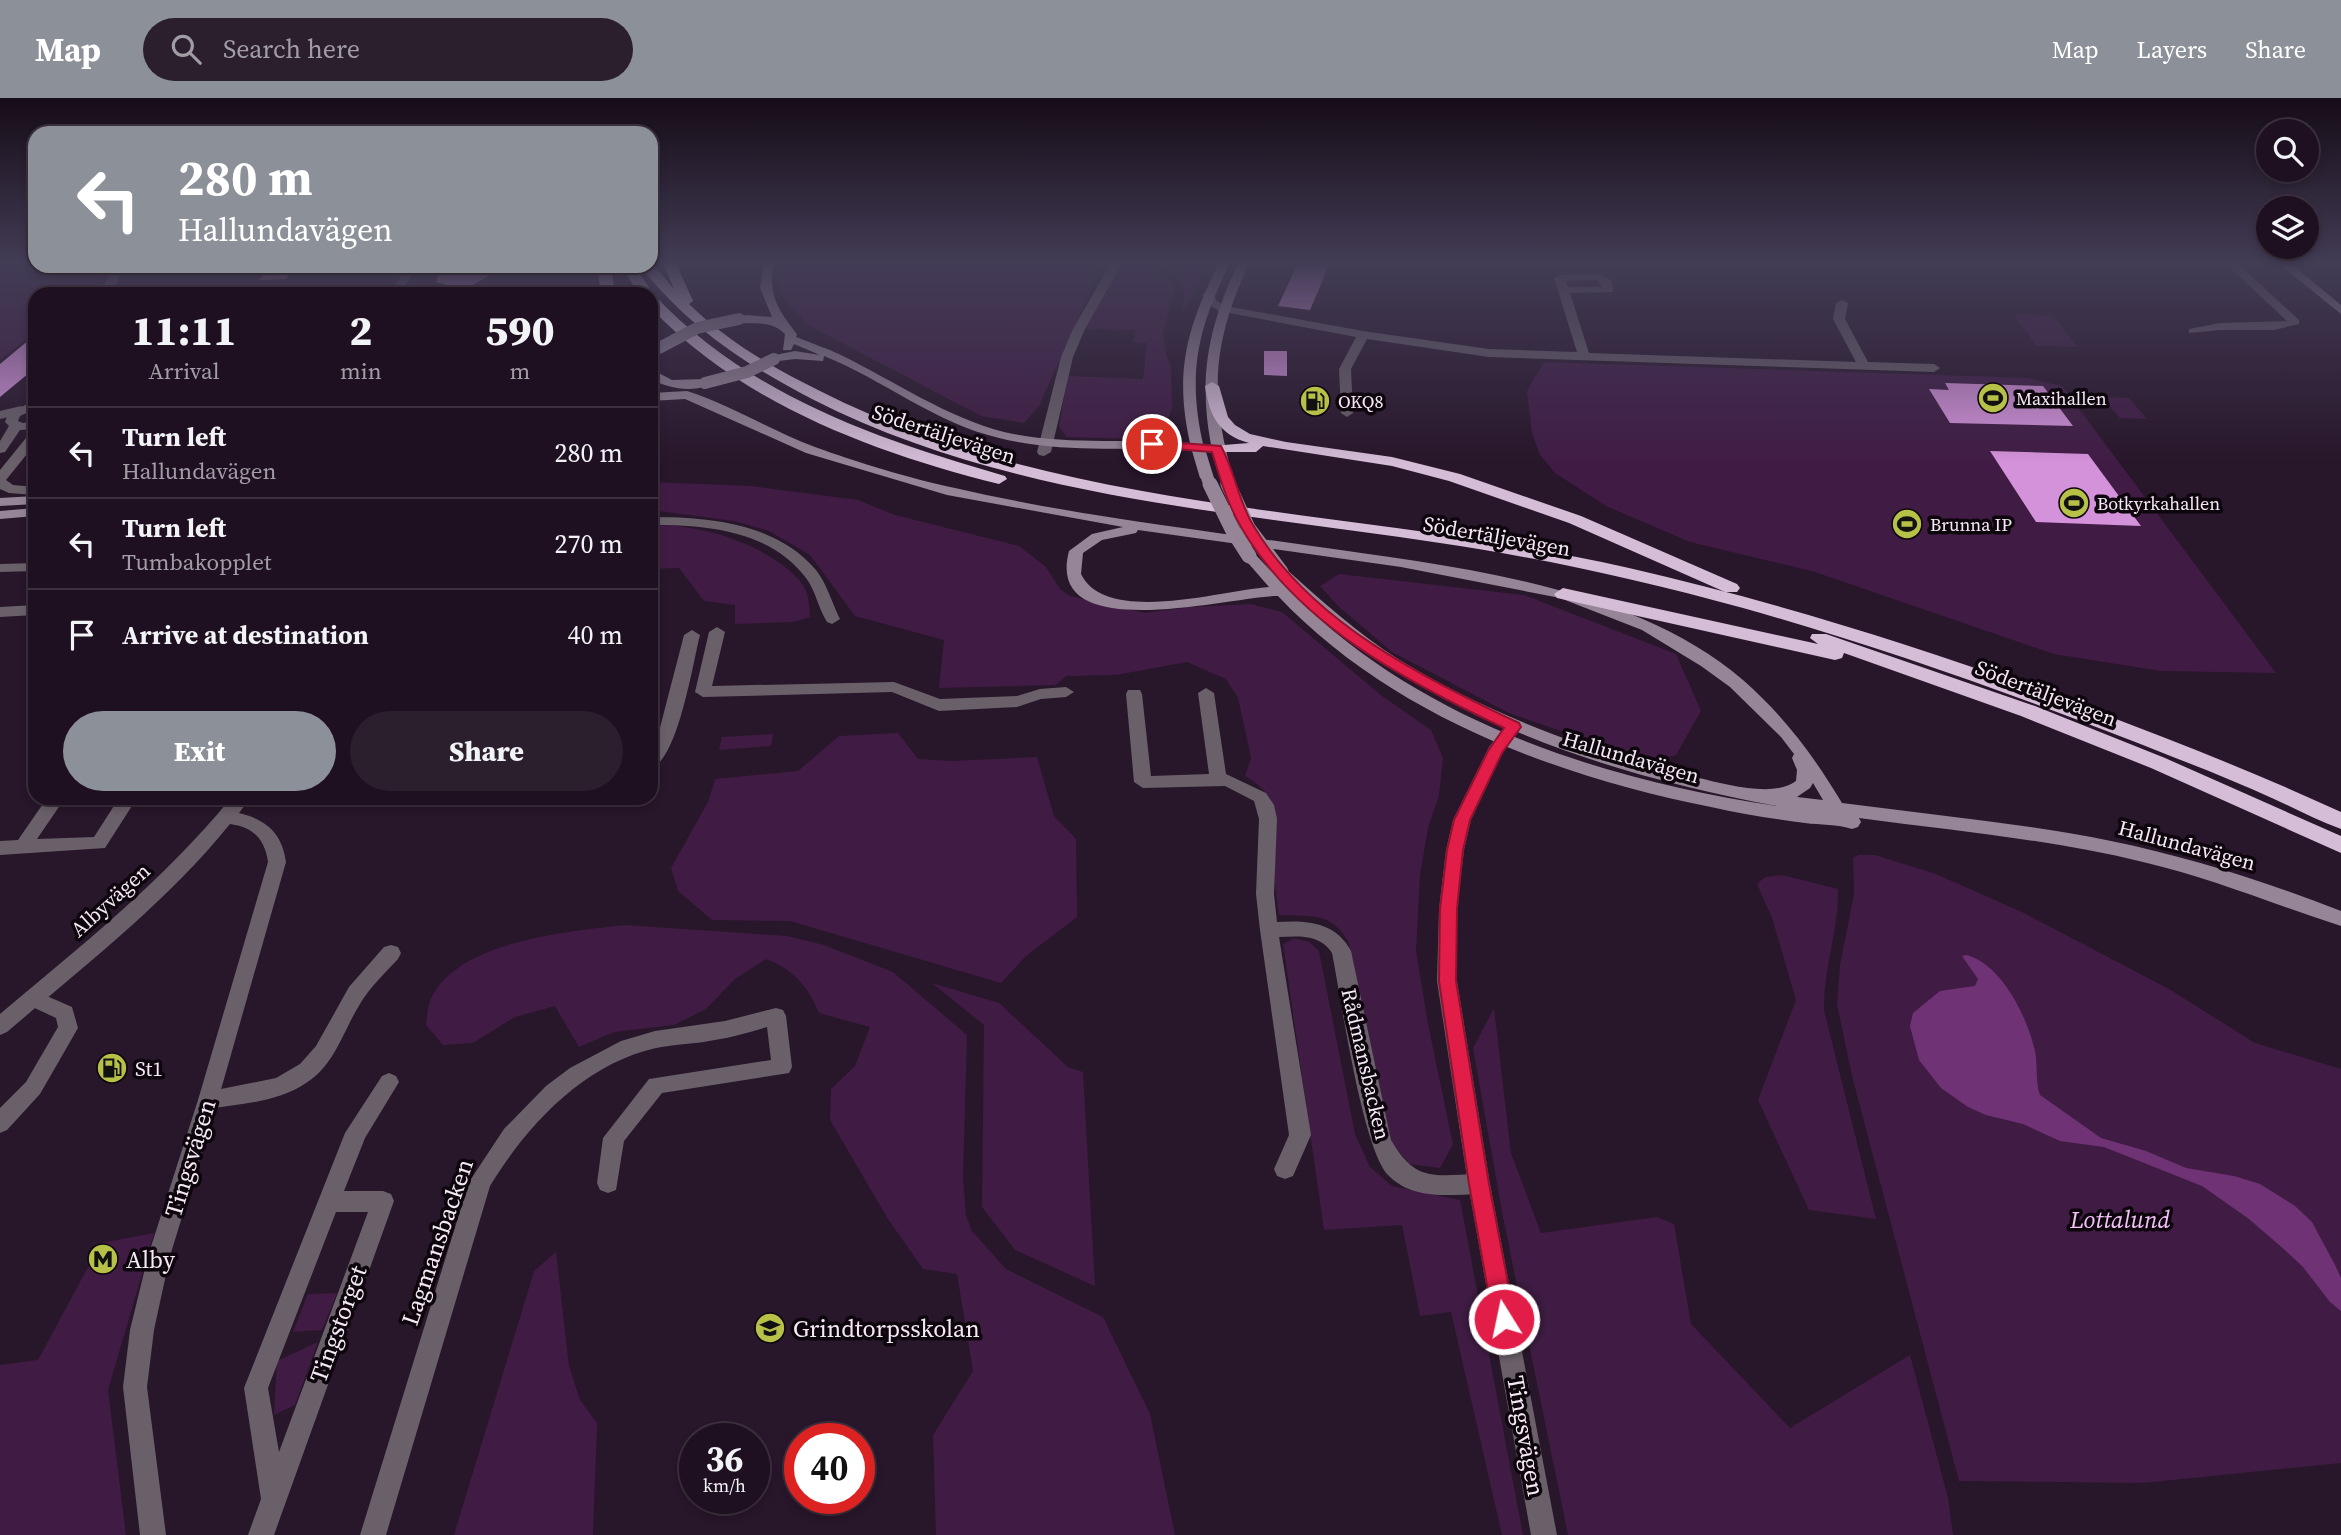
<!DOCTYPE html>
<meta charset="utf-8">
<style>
body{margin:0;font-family:"Source Serif 4",serif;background:#2b1e2d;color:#f1f3f6;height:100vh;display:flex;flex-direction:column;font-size:26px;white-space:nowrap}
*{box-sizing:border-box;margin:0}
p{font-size:23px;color:#a19da5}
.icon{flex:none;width:38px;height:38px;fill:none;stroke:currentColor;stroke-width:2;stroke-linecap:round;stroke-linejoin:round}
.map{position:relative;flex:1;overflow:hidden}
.sheet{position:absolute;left:28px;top:189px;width:630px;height:518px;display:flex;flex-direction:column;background:#1e1020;border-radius:21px;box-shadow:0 4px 10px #0003,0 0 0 2px #3c303e}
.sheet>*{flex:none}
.hud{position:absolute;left:28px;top:28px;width:630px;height:147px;border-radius:21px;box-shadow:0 4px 10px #0003,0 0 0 2px #3c303e;background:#8c9099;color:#fff;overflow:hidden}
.buttons{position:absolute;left:2256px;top:21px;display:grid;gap:14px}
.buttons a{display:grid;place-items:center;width:63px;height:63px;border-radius:50%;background:#1e1020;box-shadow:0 4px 10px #0003,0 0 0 2px #3c303e;font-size:35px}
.speed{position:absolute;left:679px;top:1325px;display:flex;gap:14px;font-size:35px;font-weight:700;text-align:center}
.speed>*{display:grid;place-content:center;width:91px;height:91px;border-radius:50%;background:#1e1020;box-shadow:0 4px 10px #0003,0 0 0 2px #3c303e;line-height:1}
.speed small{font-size:18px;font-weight:400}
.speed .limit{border:10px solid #d22;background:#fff;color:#111}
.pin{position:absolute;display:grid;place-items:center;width:60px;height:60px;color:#fff;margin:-30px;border:4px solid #fff;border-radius:50%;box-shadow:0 2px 7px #0007}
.me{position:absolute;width:77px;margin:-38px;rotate:350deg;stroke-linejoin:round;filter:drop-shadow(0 0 5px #0008)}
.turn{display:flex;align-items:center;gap:24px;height:147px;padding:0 35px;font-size:32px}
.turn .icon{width:91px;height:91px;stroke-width:2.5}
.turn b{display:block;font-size:49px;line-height:60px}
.eta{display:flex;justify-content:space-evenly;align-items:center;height:119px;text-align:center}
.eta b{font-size:42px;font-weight:800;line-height:49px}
.cta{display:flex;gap:14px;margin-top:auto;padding:14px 35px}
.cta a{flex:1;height:80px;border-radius:42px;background:#8c9099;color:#fff;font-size:28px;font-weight:800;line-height:80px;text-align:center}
.cta a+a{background:#2b1e2d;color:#f1f3f6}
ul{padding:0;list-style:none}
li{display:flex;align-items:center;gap:21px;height:91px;padding:0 35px;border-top:2px solid #3c303e}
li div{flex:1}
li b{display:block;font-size:26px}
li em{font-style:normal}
header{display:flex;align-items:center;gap:42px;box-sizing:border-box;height:98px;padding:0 35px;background:#8c9099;color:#fff}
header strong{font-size:33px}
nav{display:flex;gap:38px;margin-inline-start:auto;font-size:24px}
.search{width:490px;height:63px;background:#2b1e2d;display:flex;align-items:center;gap:18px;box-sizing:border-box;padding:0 24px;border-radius:38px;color:#a19da5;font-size:26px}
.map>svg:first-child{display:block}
</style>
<header>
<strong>Map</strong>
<div class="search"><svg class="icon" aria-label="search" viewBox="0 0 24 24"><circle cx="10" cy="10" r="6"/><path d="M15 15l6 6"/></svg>Search here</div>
<nav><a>Map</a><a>Layers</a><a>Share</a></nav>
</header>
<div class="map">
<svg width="2341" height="1437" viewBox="0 0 2341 1437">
<rect width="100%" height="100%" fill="#28162a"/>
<g fill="#401c44">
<polygon points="0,165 35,165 35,168 108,168 93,196 35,196 35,234 0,262"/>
<path d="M777,165H1103L1039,308L1024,325L981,318L810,228C793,213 771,191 777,165Z"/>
<polygon points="1121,165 1153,165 1175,188 1163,236 1166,256 1171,269 1172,310 1165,329 1137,341 1066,339 1059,328 1068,278 1143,281 1147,245 1133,244 1136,232 1084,231"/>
<polygon points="1161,165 1209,165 1189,205 1182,213 1185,189"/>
<polygon points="2014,217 2053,218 2078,249 2037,248"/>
<polygon points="1544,264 2027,280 2062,288 2276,575 2161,573 2054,556 1812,473 1690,444 1606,408 1555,375 1540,357 1532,335 1527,293"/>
<polygon points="2102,299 2129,300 2147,321 2120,320"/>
<path d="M651,384L751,388L858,402L895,417L1019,448L1046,469L1060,491L1070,498L1145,515L1191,509L1251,506L1282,514L1382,598L1431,632L1443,660L1439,697L1428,730L1420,777L1416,853L1428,926L1453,1046L1440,1070L1409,1066L1391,1044L1348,843C1330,813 1311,819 1279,817C1277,801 1274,784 1274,768C1275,727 1287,702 1245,678L1251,660L1238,600L1226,581L1187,564L1116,577L1066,578L1056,587L939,590L944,542L855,518L810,457L769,433L734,423L651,412Z"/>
<path d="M651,428C698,424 769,447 800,483C809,493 809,507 810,519L794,524L735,526V507L704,503L679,470L651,471Z"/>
<polygon points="1339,476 1524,497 1676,556 1701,613 1676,657 1650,664 1509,615 1392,554 1338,508 1320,488"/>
<polygon points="898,635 918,661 952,663 1037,659 1054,718 1076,741 1077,819 1026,858 1001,885 790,823 712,822 678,793 671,770 708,704 715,681 798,673 839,638"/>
<polygon points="773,636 771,648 719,652 722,639"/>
<polygon points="1858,757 1875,757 1936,776 2024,815 2169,891 2255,945 2341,971 2341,1365 2143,1385 1959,1383 1852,978 1837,906 1840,867 1854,796 1853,760"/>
<path d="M1782,777L1838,791C1839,832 1823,871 1824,912L1876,1121L1809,1112L1758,1002L1796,902L1772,820L1757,786L1765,779Z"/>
<path d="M625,827L787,838L824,847L893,874L967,937L963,1078L966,1118L972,1133L1006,1171L1103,1219L1150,1316L1175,1437H936L933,1337L973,1273L957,1176L923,1171L888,1121L830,1022L831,991L855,968L870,929L819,915C808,888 794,872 766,861L735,881L706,911L674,927L614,934L579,949L555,908L515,919L473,945L443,947L426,927C427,920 427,912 429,906C450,843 571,833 625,827Z"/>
<polygon points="1294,840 1309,844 1319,853 1355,1036 1370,1069 1392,1088 1460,1102 1523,1437 1502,1437 1451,1214 1420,1218 1402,1127 1324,1132 1283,846"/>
<polygon points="932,885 999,905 1068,969 1083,974 1095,1188 1015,1152 982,1109 984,927"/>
<polygon points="1494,910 1511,1055 1541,1135 1657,1119 1674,1126 1691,1226 1790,1330 1910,1257 1948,1400 1953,1437 1568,1437 1503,1119 1473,950"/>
<polygon points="154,1135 108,1292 126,1437 0,1437 0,1267 38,1262 101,1145"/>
<polygon points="556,1154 569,1268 580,1302 597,1325 593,1437 454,1437 534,1173"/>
<polygon points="337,1195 322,1232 293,1234 308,1196"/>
<polygon points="318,1244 295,1307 274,1317 277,1263"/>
</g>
<path fill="#6f3375" d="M1967,857C2003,868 2027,919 2035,953C2038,968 2035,983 2040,997L2101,1040L2146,1053L2186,1070L2234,1078L2260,1086L2295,1108L2312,1124L2335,1167L2341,1180V1213L2330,1204L2303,1169L2286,1153L2249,1121L2202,1088L2104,1049L2060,1043L2023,1026L1986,1017L1968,1009L1941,990L1919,962L1910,928L1913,915L1940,893L1975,888L1978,881L1962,858Z"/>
<g fill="#d492da">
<polygon points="1298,165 1330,165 1310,212 1278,208"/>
<polygon points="272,168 298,168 286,181 259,182"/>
<polygon points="440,168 505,168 464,192 436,184"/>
<polygon points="35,237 35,270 0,299 0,266"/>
<polygon points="1264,253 1287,253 1287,278 1264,277"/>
<polygon points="1945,285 2043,288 2073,328 1950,325 1929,291 1949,292"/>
<polygon points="1990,353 2088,356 2141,428 2036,424"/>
</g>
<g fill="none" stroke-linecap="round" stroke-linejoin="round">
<g fill="#6a606a" fill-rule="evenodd">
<polygon points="1111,165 1122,165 1085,231 1073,259 1051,354 1044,358 1039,357 1037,354 1061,259 1073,231"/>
<polygon points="2225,165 2237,165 2299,222 2299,226 2274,232 2220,232 2189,235 2189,231 2220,225 2287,223"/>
<polygon points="408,168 418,168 400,196 388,196"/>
<path d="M1599,176L1612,183L1613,194L1570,195L1589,255L1856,264L1833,221L1836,205L1842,202L1848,205L1845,221L1868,264L1934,266L1940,270L1934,274L1489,259L1367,241L1351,271L1353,315L1347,319L1341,315L1339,271L1356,239L1219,213L1209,207L1202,196L1212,194L1217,203L1226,208L1363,233L1489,251L1577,254L1554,180L1560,177ZM1597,182L1603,189H1568L1566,183Z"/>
<polygon points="21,308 27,312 25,315 0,321 0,313"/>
<path d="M651,419C709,419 776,425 816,472C827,486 832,505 840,521L832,526L827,524C818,510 816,493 806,480C770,432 706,427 651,427Z"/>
<polygon points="35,465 35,473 0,474 0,466"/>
<polygon points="35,507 35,517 0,519 0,509"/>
<polygon points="717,529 725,534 712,588 894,584 940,601 1017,598 1040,591 1066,589 1074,594 1066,599 1041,601 1017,609 939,613 892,594 703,599 695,594 709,534"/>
<path d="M692,532L700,537C693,564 678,662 651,670V652L656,645L684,537Z"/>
<path d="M1206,590L1214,595L1226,676L1266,695L1274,707L1277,721L1274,796L1277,824C1307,822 1336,824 1351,853L1391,1042C1416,1085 1434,1077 1479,1076L1487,1079L1490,1086L1487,1093L1479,1096C1448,1097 1412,1102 1388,1077C1362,1049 1341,900 1332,855C1320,836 1299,838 1279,839L1311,1037L1293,1078L1285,1081L1277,1078L1274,1071L1289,1037L1260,832L1256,796L1259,721L1254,703L1225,688L1143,690L1134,684L1126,596L1128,592H1140L1142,596L1151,678L1209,676L1198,595Z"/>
<polygon points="47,700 65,700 37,741 94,739 119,700 137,700 105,750 0,757 0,743 18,742"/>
<path d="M391,847L398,849L401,855L398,861C385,875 370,889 360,906C343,933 335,967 306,985C278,1004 241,1006 208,1011L201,1009L198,1002L201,995L276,980L300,966L316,948L349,889L384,849Z"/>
<polygon points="33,892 72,909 78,930 40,996 7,1032 0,1035 0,1010 26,984 58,929 56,920 26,906 23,900 26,894"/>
<path d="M776,910L783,912L786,918L792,969L789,975L662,995L624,1043L616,1092L608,1095L600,1092L597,1085L603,1040L649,981L771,962L767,929C750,934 733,939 715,942C696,946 675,946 656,950C584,966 527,1027 490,1088L386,1437H360L469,1084L504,1031L546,988L570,970L621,943L655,933L725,923Z"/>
<path d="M389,975L396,978L399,984L365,1040L344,1093H383L391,1096L394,1103L274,1437H248L261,1401L244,1290L345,1035L382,978ZM336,1114H368L279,1354L268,1290Z"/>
</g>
<g fill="#6a606a" fill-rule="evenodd">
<polygon points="115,168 125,168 111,196 99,196"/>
<polygon points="35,302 35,311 20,318 18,323 23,325 35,323 35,331 20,332 5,354 0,355 0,343 9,328 5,324 8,316"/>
<polygon points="35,334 35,346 6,382 13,387 35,389 35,397 9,395 0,391 0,372 30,335"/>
<polygon points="1514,623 1522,629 1502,656 1471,722 1464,752 1457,811 1457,883 1490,1086 1557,1437 1531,1437 1468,1086 1437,883 1439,811 1446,752 1453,722 1489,649 1508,625"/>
<path d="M231,700H250L239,715C267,722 282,735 286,764L218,1002L170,1158L154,1232L147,1289L166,1437H140L123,1289L130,1232L148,1158L198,1002L268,764C265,741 253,729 230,726C166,805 84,868 7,934L0,937V916C81,848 164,782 231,700Z"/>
</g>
<g fill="#958596" fill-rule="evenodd">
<path d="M764,165H774C767,196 779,213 797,236L796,239C811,245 826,250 841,257C894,283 946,319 1004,334C1065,348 1128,340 1190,345C1174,274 1187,229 1219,165H1230C1198,230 1187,274 1203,346L1211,347C1198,277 1209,228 1238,165H1249C1212,247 1209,296 1234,383L1227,387L1222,386L1213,355L1206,354L1214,380L1207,384L1200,380L1192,353C1128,348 1062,356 999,340C935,325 884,282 824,258L823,263L795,261L770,264V258L795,253L820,257L794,246L791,252H783L785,236C767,218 749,231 733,221L746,217L772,219L760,190Z"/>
<polygon points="2278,165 2290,165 2341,207 2341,216"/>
<path d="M651,271L672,282L705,281L711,285C696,296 666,290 651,281Z"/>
<path d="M687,293C731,307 772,333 815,349C856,364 912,381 955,390C1072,417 1193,431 1312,448C1452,468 1633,487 1743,582C1785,619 1813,657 1842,705C1932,717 2022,725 2111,743C2190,759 2266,784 2341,813V828C2275,807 2212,780 2143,764C2050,741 1954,733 1859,720L1861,724L1858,729L1852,731C1838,726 1820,727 1805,725C1774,721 1742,716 1711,709C1555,678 1389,616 1278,498C1235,497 1043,551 1069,453L1092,436L1123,429L947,397L806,355L685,301L651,303V295ZM1138,432L1401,469L1560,500L1642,532L1701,568L1730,589L1781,639L1794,656L1792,660L1797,672L1796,683C1774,700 1725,686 1699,680C1593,655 1491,618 1398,561C1357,535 1322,503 1286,471H1276L1274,474L1289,489H1286L1254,455H1244L1242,458L1269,489C1223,492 1106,528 1081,476L1083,455L1102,442L1136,435ZM1296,495C1430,618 1600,675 1777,708C1603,682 1421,624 1294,497ZM1813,685L1823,702L1797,699L1810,690Z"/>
<polygon points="35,398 35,406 0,408 0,400"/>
<polygon points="35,410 35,418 0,421 0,413"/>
</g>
<g fill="#d5bdd7" fill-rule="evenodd">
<path d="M652,165L674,191L663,165H676L693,203L689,206C727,243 773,270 820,293C1070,419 1361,408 1629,470C1786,506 1939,555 2090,611C2174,643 2259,676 2341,714V731C2318,723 2296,711 2274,701C2241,686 2207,672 2173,659C2032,603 1889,551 1743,510C1643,483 1542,460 1440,445C1228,413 1006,400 812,301C746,267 686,227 640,168H651Z"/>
<polygon points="597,168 611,168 615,196 601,196"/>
<path d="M621,168H635L653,196L651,198L656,199C751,298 876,341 1005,378L1007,381L999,386C874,355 741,305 651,210V196H639Z"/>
<path d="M1212,284L1219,288L1228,319L1235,327L1250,336L1286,344L1392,359L1460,376L1581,418L1737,486L1740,490L1737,494H1725L1569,425L1449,383L1392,368L1263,348L1256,354H1211L1209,351L1211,348L1249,345C1219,337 1209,317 1205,288Z"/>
<polygon points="1563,490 1818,546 1810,540 1812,536 1826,536 2035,608 2165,660 2341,738 2341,755 2151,670 2021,618 1844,555 1842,560 1835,562 1557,500 1554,496"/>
</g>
<g stroke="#958596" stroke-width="12">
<polyline points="659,250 697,230 739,221"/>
<polyline points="705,285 747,274 774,261"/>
<polyline points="1207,380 1211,388"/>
<polyline points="1227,383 1229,388"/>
</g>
<g stroke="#958596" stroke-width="15">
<polyline points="1210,386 1233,433 1249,458"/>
<polyline points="1228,386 1248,430 1281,474"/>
</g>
</g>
<linearGradient id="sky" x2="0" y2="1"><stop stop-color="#160c17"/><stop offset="0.45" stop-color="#423c55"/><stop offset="1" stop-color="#423c55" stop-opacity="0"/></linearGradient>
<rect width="2341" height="366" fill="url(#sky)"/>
<path fill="#e11d48" stroke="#92132f" stroke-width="2" d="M1152,343L1221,348C1235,374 1238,402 1253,427C1310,524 1422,579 1519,625L1521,629L1502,655L1470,722L1463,752L1457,811L1456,883L1489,1086L1515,1221L1512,1229L1504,1232L1497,1229L1493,1221L1469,1086L1439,883L1440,811L1447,752L1454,722L1488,653L1504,630C1407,584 1297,526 1241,429C1227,405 1220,380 1212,354L1148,349L1146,346Z"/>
<defs>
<g id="stadium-disc" transform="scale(1.575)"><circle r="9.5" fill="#b7c148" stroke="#0d060d"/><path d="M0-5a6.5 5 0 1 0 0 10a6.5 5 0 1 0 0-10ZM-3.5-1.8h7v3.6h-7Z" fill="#111"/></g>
<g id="fuel-disc" transform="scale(1.575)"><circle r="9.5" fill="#b7c148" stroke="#0d060d"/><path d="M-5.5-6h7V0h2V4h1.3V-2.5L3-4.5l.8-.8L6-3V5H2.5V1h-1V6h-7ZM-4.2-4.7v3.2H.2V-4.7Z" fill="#111"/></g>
<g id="metro-disc" transform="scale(1.575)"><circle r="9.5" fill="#b7c148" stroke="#0d060d"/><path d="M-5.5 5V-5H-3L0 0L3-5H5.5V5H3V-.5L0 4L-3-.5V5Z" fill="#111"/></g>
<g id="school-disc" transform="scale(1.575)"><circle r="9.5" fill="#b7c148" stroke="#0d060d"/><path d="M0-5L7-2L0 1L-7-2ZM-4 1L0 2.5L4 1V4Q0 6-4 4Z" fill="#111"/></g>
</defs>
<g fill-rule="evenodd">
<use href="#stadium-disc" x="1993" y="300"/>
<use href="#fuel-disc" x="1315" y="303"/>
<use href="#stadium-disc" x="2074" y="405"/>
<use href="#stadium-disc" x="1907" y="426"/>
<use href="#fuel-disc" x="112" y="970"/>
<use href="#metro-disc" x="103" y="1161"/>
<use href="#school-disc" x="770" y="1230"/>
</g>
<g text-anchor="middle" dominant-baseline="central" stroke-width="7" stroke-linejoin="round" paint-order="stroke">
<g font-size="18" fill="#f6e9f6" stroke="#0d060d" text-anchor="start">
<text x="2016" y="300">Maxihallen</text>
<text x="1338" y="303">OKQ8</text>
<text x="2097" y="405">Botkyrkahallen</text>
<text x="1930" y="426">Brunna IP</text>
</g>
<g font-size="21" fill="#f6e9f6" stroke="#0d060d">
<text transform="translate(944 336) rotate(18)">Södertäljevägen</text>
<text transform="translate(1497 438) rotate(10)">Södertäljevägen</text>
<text transform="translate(2046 595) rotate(21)">Södertäljevägen</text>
<text transform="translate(1631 659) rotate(16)">Hallundavägen</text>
<text transform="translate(2187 747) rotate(15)">Hallundavägen</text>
<text transform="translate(110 802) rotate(-42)">Albyvägen</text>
<text transform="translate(1366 966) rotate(77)">Rådmansbacken</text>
</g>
<g font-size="21" fill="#f6e9f6" stroke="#0d060d" text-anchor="start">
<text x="135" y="970">St1</text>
</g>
<g font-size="24" fill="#f6e9f6" stroke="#0d060d">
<text transform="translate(190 1060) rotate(-73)">Tingsvägen</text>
<text transform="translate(437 1144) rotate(-71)">Lagmansbacken</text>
<text transform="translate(338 1226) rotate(-70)">Tingstorget</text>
<text transform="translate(1526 1338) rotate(80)">Tingsvägen</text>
</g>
<g font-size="24" font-style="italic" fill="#f5c2f9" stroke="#0d060d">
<text x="2120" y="1121">Lottalund</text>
</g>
<g font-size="24" fill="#f6e9f6" stroke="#0d060d" text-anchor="start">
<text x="126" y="1161">Alby</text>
<text x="793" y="1230">Grindtorpsskolan</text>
</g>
</g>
</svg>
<div class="buttons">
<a><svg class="icon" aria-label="search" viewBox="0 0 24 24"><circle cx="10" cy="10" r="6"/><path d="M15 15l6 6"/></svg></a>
<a><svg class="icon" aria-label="layers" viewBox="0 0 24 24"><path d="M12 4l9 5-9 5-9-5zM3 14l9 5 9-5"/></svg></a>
</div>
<div class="speed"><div>36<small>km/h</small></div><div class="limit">40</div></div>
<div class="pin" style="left:1152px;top:346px;background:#d93025"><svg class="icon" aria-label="arrive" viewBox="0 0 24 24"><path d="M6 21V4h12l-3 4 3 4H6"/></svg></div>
<svg class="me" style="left:1504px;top:1221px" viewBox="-20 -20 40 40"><circle r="17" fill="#e11d48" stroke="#fff" stroke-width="3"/><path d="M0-11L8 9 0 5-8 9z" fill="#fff"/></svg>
<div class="hud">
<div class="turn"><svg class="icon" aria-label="left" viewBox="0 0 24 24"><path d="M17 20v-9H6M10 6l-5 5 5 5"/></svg><div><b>280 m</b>Hallundavägen</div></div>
</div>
<section class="sheet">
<div class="eta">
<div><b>11:11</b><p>Arrival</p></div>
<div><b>2</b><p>min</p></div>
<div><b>590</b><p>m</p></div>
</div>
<ul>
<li><svg class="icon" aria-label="left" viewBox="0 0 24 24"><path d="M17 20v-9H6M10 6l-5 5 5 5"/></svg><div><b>Turn left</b><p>Hallundavägen</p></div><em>280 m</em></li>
<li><svg class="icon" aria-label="left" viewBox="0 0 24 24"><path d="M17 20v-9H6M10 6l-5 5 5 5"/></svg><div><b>Turn left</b><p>Tumbakopplet</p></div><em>270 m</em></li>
<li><svg class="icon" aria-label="arrive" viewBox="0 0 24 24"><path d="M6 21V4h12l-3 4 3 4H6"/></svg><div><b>Arrive at destination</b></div><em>40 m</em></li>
</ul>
<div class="cta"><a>Exit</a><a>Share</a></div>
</section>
</div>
